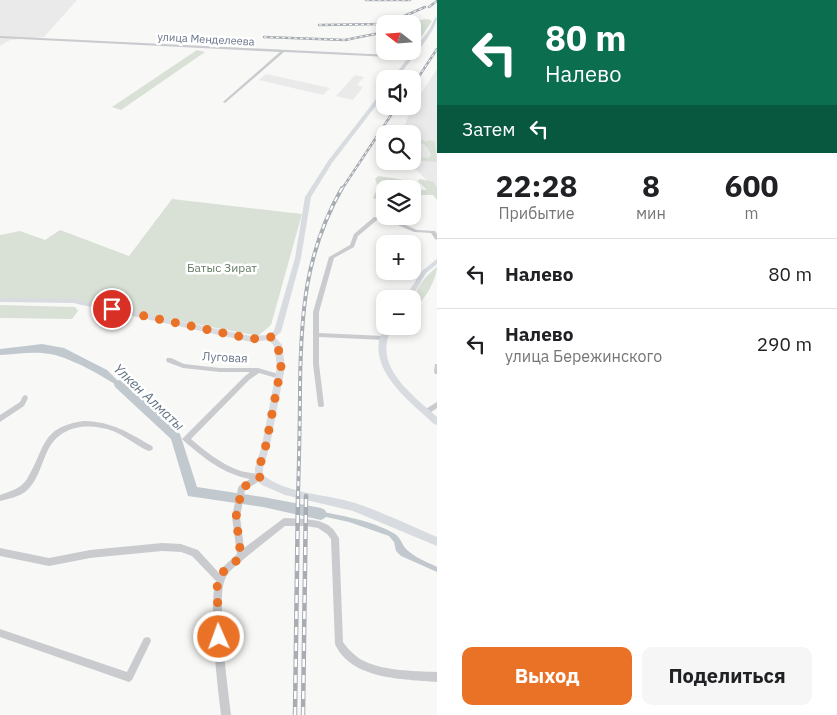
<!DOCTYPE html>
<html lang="ru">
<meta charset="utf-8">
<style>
body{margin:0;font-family:"IBM Plex Sans",sans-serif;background:#f6f6f6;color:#202124;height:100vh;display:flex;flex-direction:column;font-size:19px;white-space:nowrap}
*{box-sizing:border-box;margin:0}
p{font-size:16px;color:#757577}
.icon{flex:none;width:28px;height:28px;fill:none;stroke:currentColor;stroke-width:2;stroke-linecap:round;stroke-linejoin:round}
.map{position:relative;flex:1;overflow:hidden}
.details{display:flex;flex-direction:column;background:#fff;width:400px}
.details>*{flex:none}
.banner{background:#0b6e4f;color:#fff;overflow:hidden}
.needle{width:32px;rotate:287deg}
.buttons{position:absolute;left:376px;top:15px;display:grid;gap:10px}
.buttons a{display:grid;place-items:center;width:45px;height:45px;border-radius:10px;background:#fff;box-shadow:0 2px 8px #0003;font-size:25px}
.pin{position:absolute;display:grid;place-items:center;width:42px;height:42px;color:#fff;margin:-21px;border:2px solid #fff;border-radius:50%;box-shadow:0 1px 5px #0007}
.me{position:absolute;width:55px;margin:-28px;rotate:358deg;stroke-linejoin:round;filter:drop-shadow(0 0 4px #0008)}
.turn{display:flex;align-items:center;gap:18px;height:105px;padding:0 25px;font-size:22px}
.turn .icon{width:65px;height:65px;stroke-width:2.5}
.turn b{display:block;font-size:35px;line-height:42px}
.then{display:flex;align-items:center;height:48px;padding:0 25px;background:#0003;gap:10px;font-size:19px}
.eta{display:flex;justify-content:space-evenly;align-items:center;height:85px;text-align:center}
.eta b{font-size:30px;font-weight:700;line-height:35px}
.primary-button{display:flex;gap:10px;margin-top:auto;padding:10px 25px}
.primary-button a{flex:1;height:58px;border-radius:10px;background:#e97226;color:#fff;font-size:20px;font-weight:700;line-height:58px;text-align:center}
.primary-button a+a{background:#f6f6f6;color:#202124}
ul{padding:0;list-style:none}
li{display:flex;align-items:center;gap:15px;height:70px;padding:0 25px;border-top:1px solid #e0e0e0}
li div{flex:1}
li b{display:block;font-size:19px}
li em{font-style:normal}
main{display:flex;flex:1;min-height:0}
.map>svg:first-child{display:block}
</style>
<main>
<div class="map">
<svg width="437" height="715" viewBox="0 0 437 715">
<rect width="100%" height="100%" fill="#f8f9f6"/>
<g fill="#e9eae9">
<polygon points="0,0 77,0 44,37 10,40 0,46"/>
<polygon points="437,69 437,192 418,171 394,161 412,161 412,134 401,134 413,106"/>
<polygon points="266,74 330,88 323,95 259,80"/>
<polygon points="355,75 364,77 357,85 363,87 353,100 336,96"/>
</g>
<g fill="#d9e1d7">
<polygon points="428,19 432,21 412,51 413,29 419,20"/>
<polygon points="197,50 205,52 121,110 112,107"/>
<path d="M419,138L426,142L429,140L435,142L437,162L413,160L414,157L427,158L431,156C428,145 424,143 413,142V139Z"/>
<path d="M378,176C391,178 403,179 415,183L401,185L393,184L400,189H385V200L381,201L373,198L378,187L375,179Z"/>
<polygon points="420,179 434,182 437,188 437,200 433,195 413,195 413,189 427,190 418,181"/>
<polygon points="172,199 302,214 271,325 258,336 63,299 0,299 0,235 20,231 45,240 60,230 129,256"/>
<path d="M437,267C437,278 423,305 413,307C412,292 425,276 437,267Z"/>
<polygon points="0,305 75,307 78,311 72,319 0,318"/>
</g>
<g fill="#c1c9cf">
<path d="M42,344L64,348L107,370L130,393C108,380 76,359 50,354C34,351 16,354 0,355V349Z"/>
<path d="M308,509C336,515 370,519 395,534C401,538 402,545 406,549C414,557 427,562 437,567V572L401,556L396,551L394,542L389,536L349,522L308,513Z"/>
</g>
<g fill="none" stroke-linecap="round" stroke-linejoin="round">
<polygon fill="#c1c9cf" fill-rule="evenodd" points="119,380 123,381 180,434 197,487 263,497 321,508 325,510 327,514 325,518 321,520 263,507 188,496 171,439 115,387 114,384 115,381"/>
<g fill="#c9cbcf" fill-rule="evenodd">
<polygon points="0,36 411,56 413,57 411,58 284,52 225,103 223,102 224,101 280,52 0,38"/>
<polygon points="374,217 389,218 417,230 435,231 437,234 437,240 435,239 431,233 414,232 386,220 377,220 358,236 354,247 334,258 319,312 319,333 384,336 387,338 384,340 319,337 319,364 324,405 323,407 319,407 318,405 313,364 313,312 329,257 350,245 354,234"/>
<path d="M167,358H171L184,364L220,368H258L282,375L283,377L282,379H280L259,373L249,380L191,439C205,451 220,463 238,470C246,473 254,473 262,475L263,477L261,480L245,490L240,517L244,548L284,518L306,519L319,521L328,525L333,529L339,538L343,642C348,649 353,654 360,659C381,671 413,671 437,672V682C404,679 351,680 335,644L331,539L327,534L318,528L306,526H285L245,558C239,564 230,569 226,577C221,587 222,600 222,611C222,646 227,681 231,715H221C217,681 213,647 213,613C213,602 213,591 216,581L192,556L181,552L162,551L90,558L49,566L0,556V548L49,558L90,550L162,543L181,544L198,550L219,573L224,566L237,554L232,517L238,488L239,486L250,479C223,474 204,458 184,441L182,439L245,376L250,372H220L183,368L167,362L166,360Z"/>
<polygon points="435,364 437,364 437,374 435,374 434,372"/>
<polygon points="25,395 27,396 28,398 24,406 0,422 0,415 20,402 23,396"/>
<path d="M437,402V408C433,411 428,415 424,414L423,412L424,410Z"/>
<path d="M84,421C113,422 127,432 152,446L153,448L152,450L149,451L146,450C135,444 125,436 113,431C88,422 59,425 47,452C41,465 37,483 25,492C18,497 8,499 0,501V495C11,491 20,489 27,479C46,448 40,427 84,421Z"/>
<polygon points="0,629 127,672 144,638 147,637 150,638 151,641 132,680 129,682 0,637"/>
</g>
<g fill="#d8dbe0" fill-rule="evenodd">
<path d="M437,17C437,31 406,66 396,79H392L429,30L435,18Z"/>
<path d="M383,90H385V94L332,163L311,197L301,258L281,332L275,337L282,345L285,367L270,445L263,468V475C286,494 327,494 355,503C382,512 411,526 437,537V546L353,511L285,495L262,485L256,480L255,477V468L262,445L277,367L274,346L269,340L251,342L73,303L0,302V298L73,299L251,336L269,335L274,331L295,258L305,197L328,161Z"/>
<polygon points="437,259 437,264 426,273 411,299 404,299 422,271"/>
<path d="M385,326H392C391,331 388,336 387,341C381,373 416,398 437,417V425L434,424C413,404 373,375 379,341C380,336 383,331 385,326Z"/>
</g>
<g stroke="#a8adb4" stroke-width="2.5">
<g id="rail-far2">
<polyline points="366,0 410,0"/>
<polyline points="429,7 437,1"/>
<polyline points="386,24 425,7"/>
<polyline points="319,25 385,24"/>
<polyline points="264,37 345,40 385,32"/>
<polyline points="412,87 437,49"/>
<polyline points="342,189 397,106"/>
</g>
</g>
<g stroke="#a8adb4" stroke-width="4">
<path id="rail-far1" d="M298,496C299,460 300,423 300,386C301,313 305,253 342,188"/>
</g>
<g stroke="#a8adb4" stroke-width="4.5">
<g id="rail">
<polyline points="295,715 298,495"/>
<polyline points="303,715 306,496"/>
</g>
</g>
<use href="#rail-far2" stroke="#fff" stroke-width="1" stroke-dasharray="3" stroke-linecap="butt"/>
<use href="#rail-far1" stroke="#fff" stroke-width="2" stroke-dasharray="5" stroke-linecap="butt"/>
<use href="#rail" stroke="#fff" stroke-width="2.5" stroke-dasharray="8" stroke-linecap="butt"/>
</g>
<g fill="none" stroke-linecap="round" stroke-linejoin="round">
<polyline stroke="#e97226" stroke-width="9" stroke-dasharray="0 16.2" points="112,309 251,339 271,337 278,346 281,367 266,445 259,468 260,477 242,488 236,517 241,557 223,572 217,587 219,637"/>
</g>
<g text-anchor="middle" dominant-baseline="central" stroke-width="5" stroke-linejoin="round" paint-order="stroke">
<g font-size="11" fill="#677488" stroke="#fff">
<text transform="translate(206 39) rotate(3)">улица Менделеева</text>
</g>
<g font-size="12" fill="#637a62" stroke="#fff">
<text x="222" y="267">Батыс Зират</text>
</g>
<g font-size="12" fill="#677488" stroke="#fff">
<text transform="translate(225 357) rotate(3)">Луговая</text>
</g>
<g font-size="14" font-style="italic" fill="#637583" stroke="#fff">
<text transform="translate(149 397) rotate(43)">Үлкен Алматы</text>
</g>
</g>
</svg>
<div class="buttons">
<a><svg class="needle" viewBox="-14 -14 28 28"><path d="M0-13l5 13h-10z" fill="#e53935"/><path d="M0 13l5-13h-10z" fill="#757577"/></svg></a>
<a><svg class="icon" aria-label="sound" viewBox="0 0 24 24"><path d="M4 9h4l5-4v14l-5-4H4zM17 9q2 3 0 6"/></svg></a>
<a><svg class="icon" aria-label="search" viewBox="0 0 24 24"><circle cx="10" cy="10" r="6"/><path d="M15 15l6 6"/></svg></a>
<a><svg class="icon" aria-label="layers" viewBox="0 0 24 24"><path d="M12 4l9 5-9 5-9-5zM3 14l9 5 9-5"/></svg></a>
<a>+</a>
<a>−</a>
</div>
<div class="pin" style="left:112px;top:309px;background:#d93025"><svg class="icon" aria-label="arrive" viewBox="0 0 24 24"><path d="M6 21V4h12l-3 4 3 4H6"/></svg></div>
<svg class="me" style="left:219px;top:637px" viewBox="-20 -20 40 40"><circle r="17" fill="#e97226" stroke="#fff" stroke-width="3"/><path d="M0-11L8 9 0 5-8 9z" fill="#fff"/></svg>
</div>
<section class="details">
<div class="banner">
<div class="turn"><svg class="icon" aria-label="left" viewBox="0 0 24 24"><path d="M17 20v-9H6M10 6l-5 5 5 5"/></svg><div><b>80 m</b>Налево</div></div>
<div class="then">Затем<svg class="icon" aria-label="left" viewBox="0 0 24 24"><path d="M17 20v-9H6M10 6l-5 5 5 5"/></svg></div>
</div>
<div class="eta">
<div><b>22:28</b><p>Прибытие</p></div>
<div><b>8</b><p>мин</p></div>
<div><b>600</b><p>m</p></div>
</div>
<ul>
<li><svg class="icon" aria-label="left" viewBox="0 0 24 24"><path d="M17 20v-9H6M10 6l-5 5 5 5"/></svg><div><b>Налево</b></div><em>80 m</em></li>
<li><svg class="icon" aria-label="left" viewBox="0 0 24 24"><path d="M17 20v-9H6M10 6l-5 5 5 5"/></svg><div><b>Налево</b><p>улица Бережинского</p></div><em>290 m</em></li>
</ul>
<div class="primary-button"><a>Выход</a><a>Поделиться</a></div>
</section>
</main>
